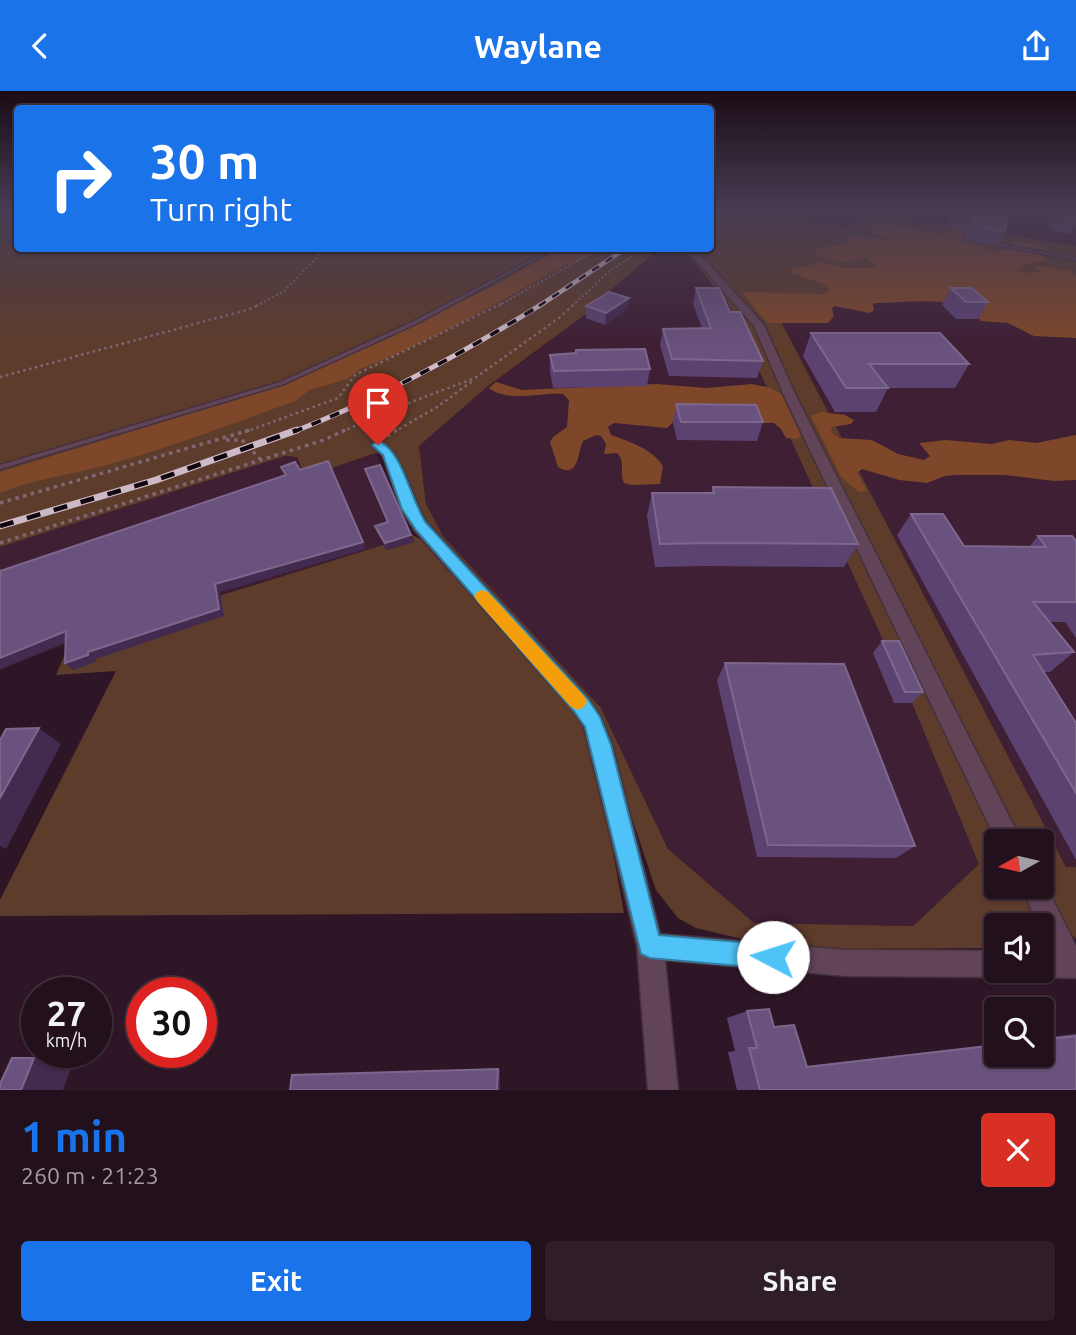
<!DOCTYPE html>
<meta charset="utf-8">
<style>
body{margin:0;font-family:Ubuntu,sans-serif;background:#2f1e2a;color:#f1f3f6;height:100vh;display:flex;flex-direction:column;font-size:26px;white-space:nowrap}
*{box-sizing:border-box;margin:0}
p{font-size:23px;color:#a39da4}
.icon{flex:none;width:38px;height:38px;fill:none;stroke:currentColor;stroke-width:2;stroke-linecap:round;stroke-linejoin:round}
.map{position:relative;height:999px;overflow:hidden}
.sheet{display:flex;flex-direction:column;background:#23101d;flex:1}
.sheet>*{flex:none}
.top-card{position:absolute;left:14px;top:14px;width:700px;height:147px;border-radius:7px;box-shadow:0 2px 5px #0004,0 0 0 2px #40303b;background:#1a73e8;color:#fff;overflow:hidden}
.needle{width:46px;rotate:262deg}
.tools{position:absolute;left:984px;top:738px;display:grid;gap:14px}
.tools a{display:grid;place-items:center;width:70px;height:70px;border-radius:7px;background:#23101d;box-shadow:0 2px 5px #0004,0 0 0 2px #40303b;font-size:35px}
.speed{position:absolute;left:21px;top:886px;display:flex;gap:14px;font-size:35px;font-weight:700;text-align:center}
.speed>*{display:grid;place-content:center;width:91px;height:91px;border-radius:50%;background:#23101d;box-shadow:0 2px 5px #0004,0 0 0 2px #40303b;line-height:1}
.speed small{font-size:18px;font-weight:400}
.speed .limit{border:10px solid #d22;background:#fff;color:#111}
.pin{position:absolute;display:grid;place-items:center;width:60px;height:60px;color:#fff;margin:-72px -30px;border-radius:50% 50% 50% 0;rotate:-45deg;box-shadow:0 0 7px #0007}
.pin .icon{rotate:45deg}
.me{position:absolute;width:77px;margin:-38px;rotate:275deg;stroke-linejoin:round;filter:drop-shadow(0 0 5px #0008)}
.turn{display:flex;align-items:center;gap:24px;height:147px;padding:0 21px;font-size:32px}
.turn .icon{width:91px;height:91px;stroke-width:2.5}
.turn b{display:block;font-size:49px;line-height:60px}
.round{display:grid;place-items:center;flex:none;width:74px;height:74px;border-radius:7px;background:#2f1e2a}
.head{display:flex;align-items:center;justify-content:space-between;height:119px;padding:0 21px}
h1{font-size:42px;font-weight:700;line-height:52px;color:#1a73e8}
.button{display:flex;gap:14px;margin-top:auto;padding:14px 21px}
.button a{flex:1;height:80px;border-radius:7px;background:#1a73e8;color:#fff;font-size:28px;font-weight:700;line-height:80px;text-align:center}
.button a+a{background:#2f1e2a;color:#f1f3f6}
header{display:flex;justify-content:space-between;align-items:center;height:91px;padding:0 21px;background:#1a73e8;color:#fff;font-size:32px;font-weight:700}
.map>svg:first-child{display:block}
</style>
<header><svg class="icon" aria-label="back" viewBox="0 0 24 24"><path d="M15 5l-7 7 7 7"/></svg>Waylane<svg class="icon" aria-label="share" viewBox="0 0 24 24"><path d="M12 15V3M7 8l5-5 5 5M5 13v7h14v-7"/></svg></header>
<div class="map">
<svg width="1076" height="999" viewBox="0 0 1076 999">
<rect width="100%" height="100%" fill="#2f1627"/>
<g fill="#3e1f34">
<polygon points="747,117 1076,117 1076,155 863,121 849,136"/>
<polygon points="623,158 627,158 502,241 372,309 250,358 148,394 0,438 0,433 90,408 249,355 406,290 498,240"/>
<polygon points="678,161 689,165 728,212 912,612 979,773 913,835 754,832 668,758 601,617 443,445 426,413 419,355 488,295 603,211 601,209 654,162"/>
<polygon points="767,205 1059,207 1076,219 1076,776 1066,776"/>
<polygon points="376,362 414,451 386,460 383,454 93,542 0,579 0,456 285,365 297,366 305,386"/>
</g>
<g fill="#5e3c2b" fill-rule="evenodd">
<path d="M0,117H17L18,158H623C553,205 482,254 405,290C276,352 138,395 0,433Z"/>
<polygon points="719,117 747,117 849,136 862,120 1076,155 1076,219 1059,207 768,206 1066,776 1076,776 1076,848 1069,841 1041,796 1041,751 1019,751 798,309 765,233 700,164 697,158 710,158 711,124"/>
<path d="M627,158H691L694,165L750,227L999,751H996V796H1022L1037,835H996V857L841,858L763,853L696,837L678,827L656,799L607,653L412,417L392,360L376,362L305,386L297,366L285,365L0,456V438C139,399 280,356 410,291C486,253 557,206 627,158ZM678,161L689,165L728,212L912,612L979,773L913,835L754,832L668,758L601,617L443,445L426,413L419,355L488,295L604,210L601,208L654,162Z"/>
<polygon points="411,443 428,453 587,634 595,662 624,822 0,825 0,809 116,580 56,584 70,551 383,454 387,459 414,451"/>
</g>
<g fill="#7e4729">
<path d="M864,127L940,143L947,142L955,136L976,138L962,144L961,149L992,161L1011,158L1012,151L1015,150L1039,154L1048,159L1044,163L1046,170L1025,173L1017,179L1024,182L1040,181L1035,175C1044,174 1058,180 1069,179L1076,185V247L1034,245L1008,232L981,230C958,202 910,212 876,212L873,213L874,219L870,222L834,215L832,218L834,225L828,232H771L766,230L744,204L743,201L824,203L830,198L826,194L791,182V179L821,171L843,177H875L877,174L863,166C845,173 834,172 816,163L817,157L848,153L845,146L849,144L886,149L891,147L873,143V135Z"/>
<path d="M557,158H585L593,163C583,170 570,170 559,177C495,214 429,251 360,278L347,288L309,299L296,310C235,331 175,355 113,372C74,384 39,386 0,402V381L286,293L498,193Z"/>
<path d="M496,291L522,299L656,293L706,297L752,293L771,297L782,304L801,345L796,348L786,347L781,338L774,332L673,331L667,337L614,332L608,336L611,344C630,351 651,357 663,375L660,393L631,394L624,392C619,380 626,371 617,362L604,363L606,353L601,345L596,344L583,350C577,363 579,388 558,376L550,351L553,346L567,336L569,309L563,303C542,301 507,312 489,297Z"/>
<polygon points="821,321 845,324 854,329 851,333 832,336 831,341 839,347 872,349 898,363 924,369 930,365 919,352 946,349 992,353 1009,349 1036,352 1076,344 1076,389 1054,390 1005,384 956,384 945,385 927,392 899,389 862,378 857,382 867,400 859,401 841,386 811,325"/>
</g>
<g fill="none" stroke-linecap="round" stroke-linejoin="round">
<g stroke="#44313e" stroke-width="3">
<g id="lane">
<polygon points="1002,153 1076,167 1076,169 1000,155"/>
<polygon points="551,158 555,158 416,233 284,293 0,378 0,374 280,291 412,231"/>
</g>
</g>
<g stroke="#44313e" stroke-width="3">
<g id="street">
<polygon points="710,117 719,117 710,123"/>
<polygon points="690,158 698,158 700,163 764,234 798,309 1022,751 997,751 786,309 754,235 693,166"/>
<path d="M378,350C403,358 411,410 427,432L588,608L600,625L612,654L660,843L846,859L996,860V880H1006L1005,882L996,886L846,885L665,869L678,999H648L637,855L584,636L574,620L415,440L401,418L383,365L371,354Z"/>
<polygon points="1042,787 1076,855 1076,887 1041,886 1031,880 1041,880 1041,860 1051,860 1041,835 1039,835 1021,796 1041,796"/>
</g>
</g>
<g stroke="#7e6876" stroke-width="2" stroke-dasharray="2 2.5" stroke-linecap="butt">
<polyline points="676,158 684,162"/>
<polyline points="256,215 284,200 325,158"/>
<polyline points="498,215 593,161 664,158"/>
<polyline points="572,215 609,181 640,159"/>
</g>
<g stroke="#7e6876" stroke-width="2.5" stroke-dasharray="2.5 3.5" stroke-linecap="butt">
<polyline points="0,286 250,218 260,213"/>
<polyline points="245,341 338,307 355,284 501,213"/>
<polyline points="342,341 382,322 475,287 559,227 574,213"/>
<polyline points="394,341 437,316 474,289"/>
</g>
<g stroke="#7e6876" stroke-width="3.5" stroke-dasharray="3.5 4.5" stroke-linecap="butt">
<polyline points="387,345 397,339"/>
<polyline points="226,349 242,349 261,369"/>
<polyline points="0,412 250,339"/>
<polyline points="0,452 324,349 345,339"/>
</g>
<use href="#lane" fill="#614457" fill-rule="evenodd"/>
<use href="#street" fill="#614457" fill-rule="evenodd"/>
<g stroke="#cdbac6" stroke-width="4.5">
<polyline id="rail-far2" points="539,215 625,158"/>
</g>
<g stroke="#cdbac6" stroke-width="5">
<path id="rail-far1" d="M293,341C380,307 462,263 542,213"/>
</g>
<g stroke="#cdbac6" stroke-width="7">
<polyline id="rail" points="0,435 156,389 297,339"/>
</g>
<use href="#rail-far2" stroke="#10060d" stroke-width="2.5" stroke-dasharray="8" stroke-linecap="butt"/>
<use href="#rail-far1" stroke="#10060d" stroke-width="3.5" stroke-dasharray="10" stroke-linecap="butt"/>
<use href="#rail" stroke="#10060d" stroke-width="4.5" stroke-dasharray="14" stroke-linecap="butt"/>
</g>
<g fill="#5b4271">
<polygon points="953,117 1021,117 1019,121 1010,119 1005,141 998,155 965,149 968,139 946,135"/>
<polygon points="1049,117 1076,117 1076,134 1070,143 1053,140 1053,137 1048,136"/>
<polygon points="696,197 730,221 763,270 757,287 669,285 660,254 663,238 702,237 693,213"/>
<polygon points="951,197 988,211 978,228 956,228 942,214"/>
<polygon points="629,207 627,218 605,234 586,227 586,215"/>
<polygon points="811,242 969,273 955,297 888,297 876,321 835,321 803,265"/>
<polygon points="550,264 650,278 647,295 553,297 550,280"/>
<polygon points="676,313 763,331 757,350 677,349 673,332"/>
<polygon points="365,378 411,444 413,451 387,458 377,441 375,435 387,431"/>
<polygon points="713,396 858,453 844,476 704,475 655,476 647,425 652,402 711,402"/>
<polygon points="911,423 964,455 1029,456 1038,445 1076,450 1076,547 1065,531 1050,531 1074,561 1050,581 1044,581 1076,632 1076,769 897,444"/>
<polygon points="882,550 923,601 912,612 894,612 873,562"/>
<polygon points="725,572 915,755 896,767 757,766 717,589"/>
<polygon points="747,920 774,936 807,975 996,953 996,964 1041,964 1041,947 1076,943 1076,999 737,999 728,961 735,960 727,927"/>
</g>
<g fill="#432a4f">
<polygon points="629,207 627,218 605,234 606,222"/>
<polygon points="411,444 413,451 387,458 385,452"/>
<polygon points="363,451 366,458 220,501 224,525 96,568 96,571 73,579 65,572 88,561 215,493"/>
<polygon points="66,540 74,548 0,578 0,567"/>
<polygon points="39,637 61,653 6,758 0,755 0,707"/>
<polygon points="34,967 74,969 63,999 21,999"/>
<polygon points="498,978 500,979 500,999 497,999"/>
</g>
<g fill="#6a527e" stroke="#7e678d" stroke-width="2">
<polygon points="954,117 1010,117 1005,141 973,135 975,125 952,121"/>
<polygon points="1055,117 1076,117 1076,130 1060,128 1060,125 1055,124"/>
<polygon points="696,197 719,197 730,221 740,221 763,270 672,268 663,238 711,237"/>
<polygon points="951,197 972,197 988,211 966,211"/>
<polygon points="609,201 629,207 606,222 586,215"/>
<polygon points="811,242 940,242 969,273 869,273 888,297 846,297"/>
<polygon points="645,258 650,278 554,280 550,264 576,262 576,259"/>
<polygon points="676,313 756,314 763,331 681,331"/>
<polygon points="328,370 363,451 215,493 219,518 88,561 88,564 65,572 66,540 0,567 0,480 286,384 281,376 295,371 300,379"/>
<polygon points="380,374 411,444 385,452 375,435 388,431 365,378"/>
<polygon points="713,396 831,397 858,453 712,452 660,453 652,402 714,402"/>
<polygon points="911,423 943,423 964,455 1046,456 1038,445 1072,445 1076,450 1076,511 1033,511 1074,561 1033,564 1076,632 1076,702"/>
<polygon points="882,550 899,550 923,601 905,601"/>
<polygon points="725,572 844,573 915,755 768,754"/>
<polygon points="39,637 0,707 0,649 6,638"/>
<polygon points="769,918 774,936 794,934 807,976 996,954 996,964 1041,964 1041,949 1076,945 1076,999 760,999 749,957 757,957 747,920"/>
<polygon points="12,967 34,967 21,999 0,999 0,993"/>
<polygon points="498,978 497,999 290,999 292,984"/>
</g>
<linearGradient id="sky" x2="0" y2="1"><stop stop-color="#1a0c15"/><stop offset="0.46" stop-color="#473c52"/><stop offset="1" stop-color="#473c52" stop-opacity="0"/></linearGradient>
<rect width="1076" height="257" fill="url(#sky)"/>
<path fill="#4fc3f7" stroke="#337fa1" stroke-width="2" d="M378,350C402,358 411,410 426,432L588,608L600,626L611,654L659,844L773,854L781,857L785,866L781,874L773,878L650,867L641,863L585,636L574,620L416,439L402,418L383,364L372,354Z"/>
<polygon fill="#f59e0b" points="482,499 488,501 584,605 587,610 584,616 578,619 571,616 477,510 474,505 477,501"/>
</svg>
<div class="tools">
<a><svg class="needle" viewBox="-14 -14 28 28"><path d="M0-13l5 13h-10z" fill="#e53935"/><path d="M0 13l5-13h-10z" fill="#a39da4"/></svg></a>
<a><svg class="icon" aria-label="sound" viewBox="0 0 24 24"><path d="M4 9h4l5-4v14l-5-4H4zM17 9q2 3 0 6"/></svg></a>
<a><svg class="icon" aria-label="search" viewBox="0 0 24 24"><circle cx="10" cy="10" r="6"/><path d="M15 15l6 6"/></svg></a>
</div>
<div class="speed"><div>27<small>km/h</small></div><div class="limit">30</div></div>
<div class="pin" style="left:378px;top:354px;background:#d93025"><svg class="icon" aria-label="arrive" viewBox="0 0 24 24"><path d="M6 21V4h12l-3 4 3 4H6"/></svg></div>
<svg class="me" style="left:773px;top:866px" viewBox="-20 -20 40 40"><circle r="19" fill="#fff"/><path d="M0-13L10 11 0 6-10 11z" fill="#4fc3f7"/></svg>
<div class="top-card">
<div class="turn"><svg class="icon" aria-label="right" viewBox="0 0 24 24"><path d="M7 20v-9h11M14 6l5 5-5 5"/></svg><div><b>30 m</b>Turn right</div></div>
</div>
</div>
<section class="sheet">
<div class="head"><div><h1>1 min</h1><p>260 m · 21:23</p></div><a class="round" style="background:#d93025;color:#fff"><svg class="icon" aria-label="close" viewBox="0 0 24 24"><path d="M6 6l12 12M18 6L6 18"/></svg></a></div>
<div class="button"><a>Exit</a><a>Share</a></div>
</section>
